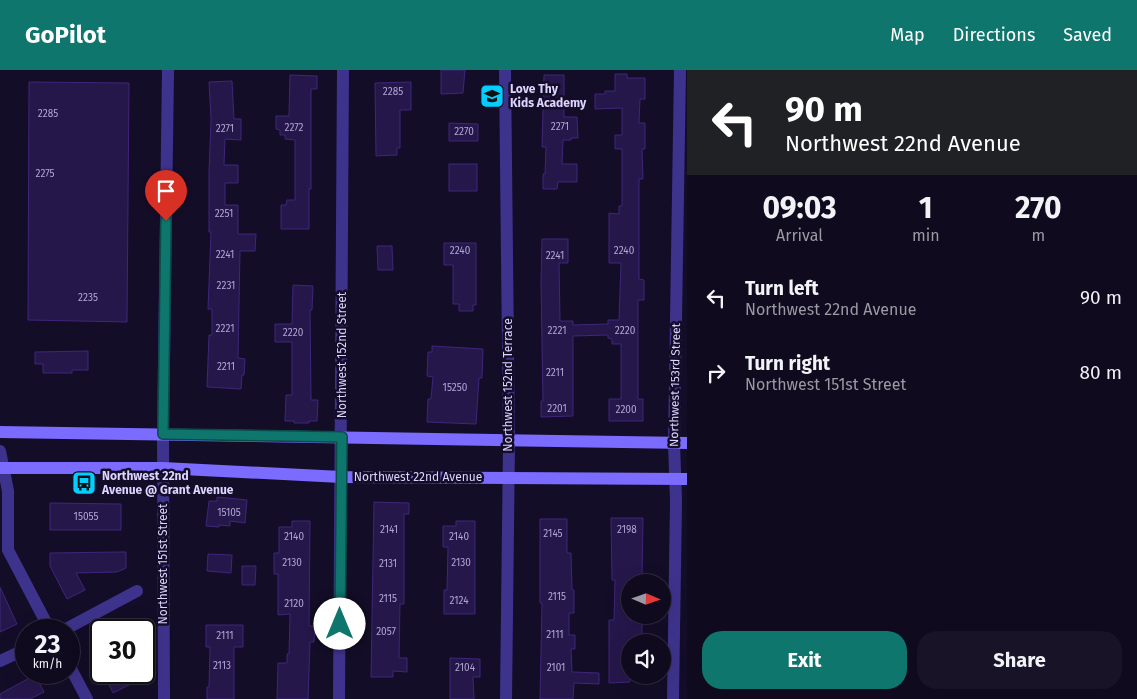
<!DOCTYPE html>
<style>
body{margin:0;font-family:"Fira Sans",sans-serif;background:#181327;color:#f1f3f6;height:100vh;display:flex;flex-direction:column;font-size:19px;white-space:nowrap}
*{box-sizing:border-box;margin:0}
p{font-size:16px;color:#9b9aa4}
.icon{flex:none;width:28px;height:28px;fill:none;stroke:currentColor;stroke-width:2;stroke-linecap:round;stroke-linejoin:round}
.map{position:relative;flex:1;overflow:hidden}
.side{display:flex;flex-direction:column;background:#0f0a1e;width:450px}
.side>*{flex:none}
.hud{background:#202124;color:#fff;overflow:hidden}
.needle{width:32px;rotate:92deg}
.controls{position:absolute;left:621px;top:504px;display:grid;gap:10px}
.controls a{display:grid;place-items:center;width:50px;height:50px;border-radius:50%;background:#0f0a1e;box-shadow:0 5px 20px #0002,0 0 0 1px #2f2b3c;font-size:25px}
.speed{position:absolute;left:15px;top:549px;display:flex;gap:10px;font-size:25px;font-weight:700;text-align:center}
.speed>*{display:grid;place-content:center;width:65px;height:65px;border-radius:50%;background:#0f0a1e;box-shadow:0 5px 20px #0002,0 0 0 1px #2f2b3c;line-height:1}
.speed small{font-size:12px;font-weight:400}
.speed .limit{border:2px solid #111;border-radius:8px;background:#fff;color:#111}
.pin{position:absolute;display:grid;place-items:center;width:42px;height:42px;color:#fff;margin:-51px -21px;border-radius:50% 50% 50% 0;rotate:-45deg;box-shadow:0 0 5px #0007}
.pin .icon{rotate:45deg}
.me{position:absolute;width:55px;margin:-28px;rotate:0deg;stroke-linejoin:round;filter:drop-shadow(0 0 4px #0008)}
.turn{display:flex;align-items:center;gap:18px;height:105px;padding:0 15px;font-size:22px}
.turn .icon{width:65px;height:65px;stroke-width:2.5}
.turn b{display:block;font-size:35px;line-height:42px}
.eta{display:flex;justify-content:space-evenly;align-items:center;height:85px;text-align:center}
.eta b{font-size:30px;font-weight:700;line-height:35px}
.action{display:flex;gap:10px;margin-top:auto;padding:10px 15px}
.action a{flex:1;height:58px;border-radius:20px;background:#0f766e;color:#fff;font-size:20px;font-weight:700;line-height:58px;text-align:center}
.action a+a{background:#181327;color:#f1f3f6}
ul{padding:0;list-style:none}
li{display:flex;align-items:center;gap:15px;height:75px;padding:0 15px}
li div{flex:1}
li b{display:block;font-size:19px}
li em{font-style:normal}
header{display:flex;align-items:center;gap:30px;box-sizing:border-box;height:70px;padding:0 25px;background:#0f766e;color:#fff}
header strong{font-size:24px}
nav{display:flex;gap:28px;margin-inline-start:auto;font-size:18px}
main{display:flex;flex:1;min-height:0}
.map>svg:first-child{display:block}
</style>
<header>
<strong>GoPilot</strong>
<nav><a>Map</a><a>Directions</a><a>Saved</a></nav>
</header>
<main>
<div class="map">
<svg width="687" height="629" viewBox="0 0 687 629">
<rect width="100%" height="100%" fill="#140d28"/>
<g fill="#26174b" stroke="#3e267a">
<polygon points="441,0 465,0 463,23 441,24"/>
<polygon points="615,4 627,4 627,8 645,8 645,29 640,29 639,53 645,53 645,79 642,79 643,109 639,109 639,209 644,210 644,230 638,230 638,329 643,329 643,351 609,351 609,329 621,329 621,274 612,274 612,269 608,268 608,265 573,266 573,346 541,347 541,331 543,331 541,213 542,169 568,169 568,193 559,193 560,251 573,251 573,255 608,254 608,250 619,250 621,193 609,193 609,143 619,144 619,136 622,136 622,79 615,79 615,65 622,65 622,38 595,39 595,24 605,24 605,21 615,21"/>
<polygon points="290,5 317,6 317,19 311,19 311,119 309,119 309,159 281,159 281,135 286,135 287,130 295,130 295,70 285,69 285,65 280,65 280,60 276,59 276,46 289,46"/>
<polygon points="544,5 564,5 564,47 577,47 578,68 571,68 571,70 563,70 562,94 577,94 577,112 558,112 557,119 543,119 543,104 545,104 546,77 542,77"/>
<polygon points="232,11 234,49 241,49 241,70 225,69 224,95 238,95 238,113 225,113 225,135 238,135 238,164 256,164 255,181 240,181 238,288 245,289 244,305 242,305 241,319 207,317 209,265 212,265 212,239 208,239 211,162 209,162 209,103 211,49 209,12"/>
<polygon points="29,12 129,13 127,252 28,250"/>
<polygon points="411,12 411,40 400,40 400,78 397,78 397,85 376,86 375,13"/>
<polygon points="449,53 478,54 478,71 449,71"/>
<rect x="449" y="94" width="28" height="27"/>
<polygon points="444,173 476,173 476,235 473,235 473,241 459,241 459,234 453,234 453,195 444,195"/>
<polygon points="377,176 392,176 393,200 378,200"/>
<polygon points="293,215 313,216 312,240 310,240 311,330 318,330 317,351 309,351 309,353 294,353 294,351 285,351 286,325 292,325 292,272 275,272 275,254 292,254"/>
<polygon points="432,276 483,279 482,308 479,308 476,354 427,352 428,329 431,329 433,307 427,306 428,282 432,282"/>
<polygon points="88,281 88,300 72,300 72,303 43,303 43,294 35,294 35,282"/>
<polygon points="217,427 247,430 245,453 230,451 230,456 219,455 219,457 206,456 209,431 217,431"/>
<polygon points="374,432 409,433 409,444 404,444 404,534 400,534 399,588 407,588 407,602 393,601 393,607 371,607"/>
<polygon points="50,433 121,434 121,460 50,460"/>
<polygon points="611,448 643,448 642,510 630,510 630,550 639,550 639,552 642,552 642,567 639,567 639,572 630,572 630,612 609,613 609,550 614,550 615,510 612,510"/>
<polygon points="540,449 567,449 567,483 571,483 572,520 574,520 574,543 569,543 569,565 575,565 575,579 571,579 572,602 599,603 599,614 574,613 573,629 540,629 542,533 540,533"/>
<polygon points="292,451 310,451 309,556 315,556 314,572 310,572 308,629 277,629 278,593 287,593 287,584 289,584 290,544 278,545 278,504 274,504 274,483 279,483 279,457 292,457"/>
<polygon points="456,451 475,451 475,544 444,544 444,520 447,520 448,477 443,477 443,456 456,456"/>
<polygon points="120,482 126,482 126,498 117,502 76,503 85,520 67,529 50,496 50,483"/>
<polygon points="208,484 232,485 231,503 207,501"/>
<polygon points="242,496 256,496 255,515 242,515"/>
<polygon points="0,517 17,554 0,562"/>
<polygon points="206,555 243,555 243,577 234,577 234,629 207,629 207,617 209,617 210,577 206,577"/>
<polygon points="450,588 480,589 480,607 473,607 474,629 450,629"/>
<polygon points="103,602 133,602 137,611 113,623"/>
<polygon points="35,605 44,622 30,629 0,629 0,624"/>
</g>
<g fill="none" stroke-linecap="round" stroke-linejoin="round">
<g stroke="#3e338c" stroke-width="12">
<polyline points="505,0 509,372 506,629"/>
<polyline points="0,381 8,421 8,480 50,560"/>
<polyline points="64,560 137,521"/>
<polyline points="0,591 26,579"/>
<polyline points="69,595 87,629"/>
<polyline points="339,629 343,0"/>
<polyline points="673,629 676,431 674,373 680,0"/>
</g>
<polyline stroke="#3e338c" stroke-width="12" points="164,629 163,364 168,0"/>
<g stroke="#7b6bff" stroke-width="12">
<path d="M0,362C229,364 458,371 687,373"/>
<polyline points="0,398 163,398 341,407 687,409"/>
</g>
</g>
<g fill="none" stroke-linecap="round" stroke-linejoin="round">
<g stroke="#0a4d48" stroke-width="12">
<polyline id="route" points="166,151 163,364 342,367 340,554"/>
</g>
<use href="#route" stroke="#0f766e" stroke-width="9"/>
</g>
<defs>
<g id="school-square" transform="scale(1.25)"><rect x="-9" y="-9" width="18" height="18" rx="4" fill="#00cfff" stroke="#140d28"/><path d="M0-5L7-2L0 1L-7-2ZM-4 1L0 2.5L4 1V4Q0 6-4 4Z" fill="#111"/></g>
<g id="bus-square" transform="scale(1.25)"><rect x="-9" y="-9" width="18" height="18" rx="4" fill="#00cfff" stroke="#140d28"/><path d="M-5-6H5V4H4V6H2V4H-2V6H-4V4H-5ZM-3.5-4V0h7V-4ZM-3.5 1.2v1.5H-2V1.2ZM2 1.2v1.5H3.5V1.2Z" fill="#111"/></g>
</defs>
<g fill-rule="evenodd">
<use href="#school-square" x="492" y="26"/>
<use href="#bus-square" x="84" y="413"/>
</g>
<g text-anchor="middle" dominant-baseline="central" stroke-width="5" stroke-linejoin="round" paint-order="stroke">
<g font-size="10" fill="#afa5d2">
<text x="393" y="22">2285</text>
<text x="48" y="44">2285</text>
<text x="560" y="57">2271</text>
<text x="294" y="58">2272</text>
<text x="225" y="59">2271</text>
<text x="464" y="62">2270</text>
<text x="45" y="104">2275</text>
<text x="224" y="144">2251</text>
<text x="460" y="181">2240</text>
<text x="624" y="181">2240</text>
<text x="225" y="185">2241</text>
<text x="555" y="186">2241</text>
<text x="226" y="216">2231</text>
<text x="88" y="228">2235</text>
<text x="225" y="259">2221</text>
<text x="557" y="261">2221</text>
<text x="625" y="261">2220</text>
<text x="293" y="263">2220</text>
<text x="226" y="297">2211</text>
<text x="555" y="303">2211</text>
<text x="455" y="318">15250</text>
<text x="557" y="339">2201</text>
<text x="626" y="340">2200</text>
<text x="229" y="443">15105</text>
<text x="86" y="447">15055</text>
<text x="389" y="460">2141</text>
<text x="627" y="460">2198</text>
<text x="553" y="464">2145</text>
<text x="294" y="467">2140</text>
<text x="459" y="467">2140</text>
<text x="292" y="493">2130</text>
<text x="461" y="493">2130</text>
<text x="388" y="494">2131</text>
<text x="557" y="527">2115</text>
<text x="388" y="529">2115</text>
<text x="459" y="531">2124</text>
<text x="294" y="534">2120</text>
<text x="386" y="562">2057</text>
<text x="555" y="565">2111</text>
<text x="225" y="566">2111</text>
<text x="222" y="596">2113</text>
<text x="465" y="598">2104</text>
<text x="556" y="598">2101</text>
</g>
<g font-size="12" font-weight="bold" fill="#ddd4ff" stroke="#140d28" text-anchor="start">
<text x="510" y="19">Love Thy<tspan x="510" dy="14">Kids Academy</tspan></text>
<text x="102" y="406">Northwest 22nd<tspan x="102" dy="14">Avenue @ Grant Avenue</tspan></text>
</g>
<g font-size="12" fill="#ddd4ff" stroke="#140d28">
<text transform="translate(342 285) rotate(-90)">Northwest 152nd Street</text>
<text transform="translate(508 315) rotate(-90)">Northwest 152nd Terrace</text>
<text transform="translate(675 315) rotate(-89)">Northwest 153rd Street</text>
<text x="418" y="407">Northwest 22nd Avenue</text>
<text transform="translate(163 494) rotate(-90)">Northwest 151st Street</text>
</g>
</g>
</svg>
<div class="controls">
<a><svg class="needle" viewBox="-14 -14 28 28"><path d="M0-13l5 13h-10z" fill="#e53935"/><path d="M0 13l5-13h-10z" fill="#9b9aa4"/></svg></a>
<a><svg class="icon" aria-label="sound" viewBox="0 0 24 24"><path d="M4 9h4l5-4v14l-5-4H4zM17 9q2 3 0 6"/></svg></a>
</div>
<div class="speed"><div>23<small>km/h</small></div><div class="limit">30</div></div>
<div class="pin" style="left:166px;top:151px;background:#d93025"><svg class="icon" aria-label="arrive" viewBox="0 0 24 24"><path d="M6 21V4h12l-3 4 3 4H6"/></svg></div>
<svg class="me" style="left:340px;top:554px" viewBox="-20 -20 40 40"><circle r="19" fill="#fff"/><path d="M0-13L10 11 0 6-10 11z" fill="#0f766e"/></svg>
</div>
<section class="side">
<div class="hud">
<div class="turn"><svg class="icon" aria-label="left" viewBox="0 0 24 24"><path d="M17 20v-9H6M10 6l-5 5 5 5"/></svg><div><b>90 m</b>Northwest 22nd Avenue</div></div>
</div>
<div class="eta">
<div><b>09:03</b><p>Arrival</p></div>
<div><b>1</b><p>min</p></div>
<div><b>270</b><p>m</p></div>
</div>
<ul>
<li><svg class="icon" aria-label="left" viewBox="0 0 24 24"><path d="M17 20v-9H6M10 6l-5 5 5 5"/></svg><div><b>Turn left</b><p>Northwest 22nd Avenue</p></div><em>90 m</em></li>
<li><svg class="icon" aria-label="right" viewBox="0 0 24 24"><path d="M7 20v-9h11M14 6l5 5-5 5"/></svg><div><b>Turn right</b><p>Northwest 151st Street</p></div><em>80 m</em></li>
</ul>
<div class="action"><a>Exit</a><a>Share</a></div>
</section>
</main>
